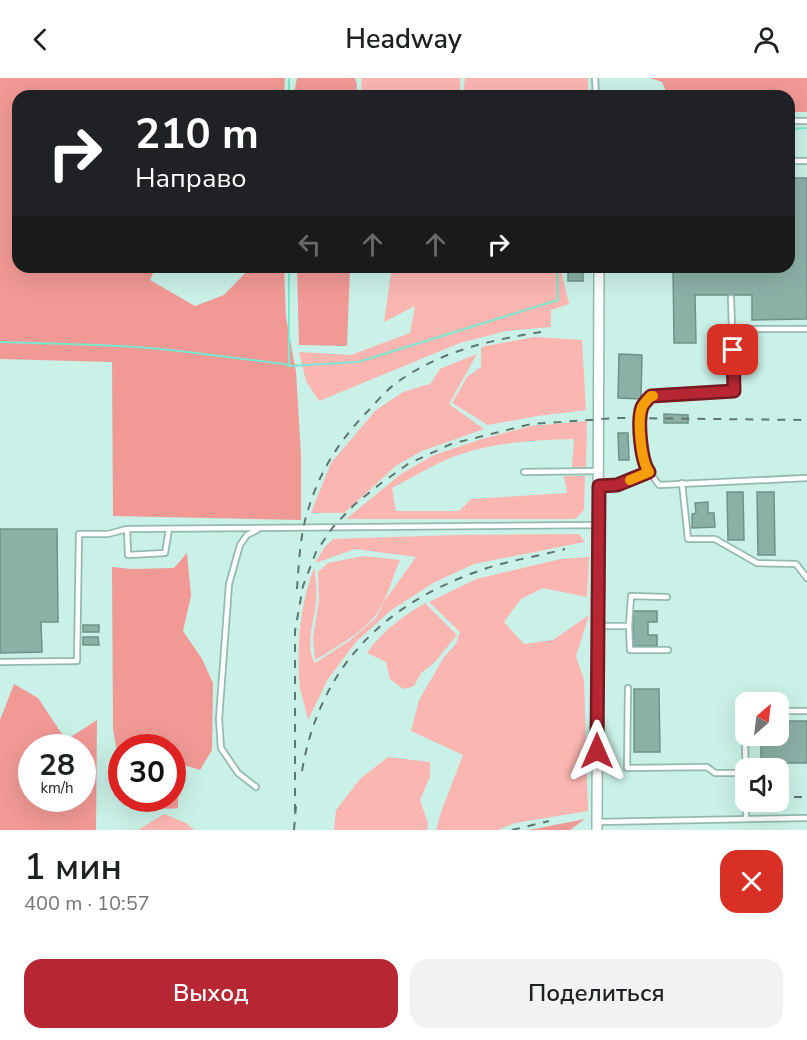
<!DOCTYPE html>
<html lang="ru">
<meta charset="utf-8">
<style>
body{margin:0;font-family:"Nunito Sans",sans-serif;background:#f2f2f2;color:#202124;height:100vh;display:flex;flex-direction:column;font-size:22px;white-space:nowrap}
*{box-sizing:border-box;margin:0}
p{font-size:20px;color:#757577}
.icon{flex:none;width:33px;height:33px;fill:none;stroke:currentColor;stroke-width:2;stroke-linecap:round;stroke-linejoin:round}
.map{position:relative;height:752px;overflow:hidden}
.sheet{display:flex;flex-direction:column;background:#fff;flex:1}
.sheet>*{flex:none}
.top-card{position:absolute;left:12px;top:12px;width:783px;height:183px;border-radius:18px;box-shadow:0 6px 24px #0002;background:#202124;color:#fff;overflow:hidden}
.needle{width:39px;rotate:28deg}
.controls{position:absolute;left:735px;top:614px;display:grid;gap:12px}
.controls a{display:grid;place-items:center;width:54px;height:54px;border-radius:12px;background:#fff;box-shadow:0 6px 24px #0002;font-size:30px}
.speed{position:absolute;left:18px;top:656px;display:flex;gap:12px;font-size:30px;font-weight:700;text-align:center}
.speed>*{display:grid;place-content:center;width:78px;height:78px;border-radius:50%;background:#fff;box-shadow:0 6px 24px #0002;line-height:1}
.speed small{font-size:15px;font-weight:400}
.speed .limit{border:9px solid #d22;background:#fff;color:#111}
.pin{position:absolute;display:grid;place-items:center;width:51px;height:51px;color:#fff;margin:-26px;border-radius:12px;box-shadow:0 3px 9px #0006}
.me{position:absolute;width:66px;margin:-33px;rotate:0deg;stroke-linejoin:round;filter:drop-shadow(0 0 4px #0008)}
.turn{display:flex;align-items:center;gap:21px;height:126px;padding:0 24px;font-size:27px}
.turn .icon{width:78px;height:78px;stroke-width:2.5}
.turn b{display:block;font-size:42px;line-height:51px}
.lanes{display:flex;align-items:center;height:57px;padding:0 24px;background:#0003;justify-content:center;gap:30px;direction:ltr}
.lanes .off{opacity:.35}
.round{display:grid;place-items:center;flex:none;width:63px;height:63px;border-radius:18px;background:#f2f2f2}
.head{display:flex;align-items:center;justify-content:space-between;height:102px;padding:0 24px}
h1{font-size:36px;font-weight:600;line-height:45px}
.action{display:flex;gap:12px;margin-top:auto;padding:12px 24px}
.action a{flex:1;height:69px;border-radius:18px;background:#b72633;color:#fff;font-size:24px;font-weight:600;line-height:69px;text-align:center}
.action a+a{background:#f2f2f2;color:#202124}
header{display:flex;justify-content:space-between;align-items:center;height:78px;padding:0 24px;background:#fff;font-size:27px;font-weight:600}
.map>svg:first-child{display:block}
</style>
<header><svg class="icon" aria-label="back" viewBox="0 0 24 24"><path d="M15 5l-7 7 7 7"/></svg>Headway<svg class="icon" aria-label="person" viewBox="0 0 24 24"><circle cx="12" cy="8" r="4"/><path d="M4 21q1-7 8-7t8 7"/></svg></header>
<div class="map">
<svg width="807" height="752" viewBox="0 0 807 752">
<rect width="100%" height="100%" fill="#caf1e7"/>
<g fill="#fbb6b2">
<polygon points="362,0 460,0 460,18 361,18"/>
<polygon points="465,0 588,0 588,18 463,18"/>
<polygon points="392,189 560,189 569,226 551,232 551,249 506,253 460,265 319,323 306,303 299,274 351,277 410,255 415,228 384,244"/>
<polygon points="534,259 582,262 586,332 538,338 488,347 452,325 467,299 481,289 481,269"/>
<polygon points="477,276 449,326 484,351 422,373 397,387 344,435 311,435 331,385 376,332 403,314 430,306 440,291"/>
<path d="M587,343L586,391L572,389L574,361C529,362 482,365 441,384C424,392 408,402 392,410L396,433H459L471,421L567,415L564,398H585L584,432L575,441H346L401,396L434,377L482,361L531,348Z"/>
<path d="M579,456L585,464L474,486L433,505L390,533L356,564L328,601L308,642C306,631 302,620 300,610C296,570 300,527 314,490C316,501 317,512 316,523C315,542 304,568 315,585L349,563L376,540L385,522L416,479L355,471L315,485L324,470L333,461L456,457Z"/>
<path d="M363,478L400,482C392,500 387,522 375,538C360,556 335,570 315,582L313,560L319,522L318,494L328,485Z"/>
<polygon points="589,479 587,519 543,510 521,521 504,544 524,566 553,562 589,537 576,578 584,602 588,733 515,745 498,752 436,752 441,734 463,677 411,653 419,622 444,579 456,566 460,554 429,524 476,501 561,481"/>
<path d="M425,525L457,557L435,584L421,595L414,608L403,611L390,601L386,584L367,575C383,552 402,539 425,525Z"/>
<polygon points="388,679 430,684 430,699 420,722 428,745 427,752 334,752 336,732 360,701"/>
<polygon points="164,736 186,745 194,752 138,752"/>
</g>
<g fill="#f19995" fill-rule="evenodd">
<polygon points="0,0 285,0 284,18 18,18 18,189 156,189 150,202 195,228 224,217 251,189 284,189 286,239 296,294 301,377 301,442 113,438 112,284 0,281"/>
<polygon points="297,0 355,0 357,7 356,18 298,18 294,15"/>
<polygon points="650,0 807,0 807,34 789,34 789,18 668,18 662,4"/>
<polygon points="297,189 350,189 347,268 299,267"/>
<path d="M187,475L191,518L183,553L202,581L213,605L212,672L200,692L181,686L178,702V730C166,732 151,730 143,720H172V669H122L121,690L119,686L113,651L112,489L132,491L174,490Z"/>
<path d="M14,606L38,620L66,662L97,642L96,752H0V642ZM32,669H82V720H32Z"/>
<polygon points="585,741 570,752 529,752"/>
</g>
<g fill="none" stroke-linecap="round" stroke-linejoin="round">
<g stroke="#7ae7cf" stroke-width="2">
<polyline points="289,18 289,0"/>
<polyline points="789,51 807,50"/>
<path d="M0,264C60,266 120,266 179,273C214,277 249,282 284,286L289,288L358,284L558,222L557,189"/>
<polyline points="289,288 289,189"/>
</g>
</g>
<g fill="#8bb1a7" stroke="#6d9289" stroke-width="1.5">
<polygon points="789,100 807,100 807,241 752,242 752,217 695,217 696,265 674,265 673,189 789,189"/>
<rect x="568" y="189" width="15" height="14"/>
<polygon points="619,276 642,277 641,321 618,320"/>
<polygon points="664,336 688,337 688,345 664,345"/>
<polygon points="618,355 628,355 629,382 619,382"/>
<polygon points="727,414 743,414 744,462 728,462"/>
<polygon points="757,414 774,414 775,477 758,477"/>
<polygon points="708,424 708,435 714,435 715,449 692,450 692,436 696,435 695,425"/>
<polygon points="0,451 57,451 58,544 41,544 42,574 0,575"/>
<polygon points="633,533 657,533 657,544 648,544 648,557 657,557 657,568 633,568"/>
<rect x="83" y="547" width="16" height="7"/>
<polygon points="83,559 98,559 99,567 83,567"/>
<polygon points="634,611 659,611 660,674 634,674"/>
<polygon points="778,643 807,643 807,685 761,685 761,657 778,657"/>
</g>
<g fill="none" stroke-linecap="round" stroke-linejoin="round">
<g stroke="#94bab0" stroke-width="8">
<g id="lane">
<polyline points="595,0 596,18"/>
<polyline points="789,43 807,43"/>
<polyline points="789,83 807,83"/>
<polyline points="731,220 734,313 651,318 643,327 640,345 645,388 659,407 807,400"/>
<polyline points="732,251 807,251"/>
<polyline points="524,394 598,393"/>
<polyline points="682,405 688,461 715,461 757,485 796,486 807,500"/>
<polyline points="599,408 617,407 649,394"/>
<polyline points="127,451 128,477 165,475 169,451"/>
<polyline points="598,548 629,548 631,518 667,519"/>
<polyline points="629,548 630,572 668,572"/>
<polyline points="0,584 77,583 79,456 108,456 127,451 598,447"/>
<polyline points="628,610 627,690 707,689 715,695 745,695"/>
<polyline points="778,633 807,633"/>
<polyline points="256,709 238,695 221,670 219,641 229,506 240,467 247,457 257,452"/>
<polyline points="746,715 745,662 748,657"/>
<polyline points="746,723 746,741"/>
<polyline points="597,744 807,740"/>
</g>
</g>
<g stroke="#94bab0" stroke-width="12">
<polyline id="street" points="597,752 599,189"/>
</g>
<use href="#lane" stroke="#fff" stroke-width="4.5"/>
<use href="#street" stroke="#fff" stroke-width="9"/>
<g stroke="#5d766f" stroke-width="2" stroke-dasharray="8 8" stroke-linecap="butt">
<path d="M297,511C299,484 300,455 309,429C320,393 340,362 366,335C375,326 384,314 395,306C437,274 490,262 541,254"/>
<path d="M302,693C319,592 381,528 476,494C504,483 536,479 565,471"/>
<polyline points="778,719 807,719"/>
<polyline points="295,734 295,553 303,508 316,474 333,449 354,427 380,406 408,386 451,366 531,346 617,340 807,342"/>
<polyline points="294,752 296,728"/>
<polyline points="512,752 549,743"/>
</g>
</g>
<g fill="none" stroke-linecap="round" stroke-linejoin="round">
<g stroke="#771921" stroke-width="15">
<path id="route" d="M597,673L599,408L617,407L649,394C641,383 637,343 642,329C644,325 648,321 651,318L734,313L733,272"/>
</g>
<use href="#route" stroke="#b72633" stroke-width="10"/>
<path stroke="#f59e0b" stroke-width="10" d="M630,402L649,394C641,383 637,343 642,329C644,325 648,321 651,318H653"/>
</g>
</svg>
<div class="controls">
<a><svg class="needle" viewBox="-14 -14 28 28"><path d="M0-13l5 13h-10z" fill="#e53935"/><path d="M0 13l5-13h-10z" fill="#757577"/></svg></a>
<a><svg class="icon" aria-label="sound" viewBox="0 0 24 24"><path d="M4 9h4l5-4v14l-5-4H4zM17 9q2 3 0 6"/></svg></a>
</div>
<div class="speed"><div>28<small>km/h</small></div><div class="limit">30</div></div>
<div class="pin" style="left:733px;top:272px;background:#d93025"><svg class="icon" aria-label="arrive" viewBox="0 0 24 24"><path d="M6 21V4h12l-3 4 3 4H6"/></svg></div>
<svg class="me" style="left:597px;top:673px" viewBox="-20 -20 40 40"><path d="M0-17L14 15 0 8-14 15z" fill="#b72633" stroke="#fff" stroke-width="4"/></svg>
<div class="top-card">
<div class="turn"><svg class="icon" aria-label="right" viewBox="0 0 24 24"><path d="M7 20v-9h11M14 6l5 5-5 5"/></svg><div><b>210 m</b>Направо</div></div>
<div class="lanes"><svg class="icon off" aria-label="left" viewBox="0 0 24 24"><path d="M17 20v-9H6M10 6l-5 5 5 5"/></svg><svg class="icon off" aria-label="ahead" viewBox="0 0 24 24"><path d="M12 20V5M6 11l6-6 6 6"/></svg><svg class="icon off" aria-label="ahead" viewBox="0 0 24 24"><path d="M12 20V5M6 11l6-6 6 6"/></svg><svg class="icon" aria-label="right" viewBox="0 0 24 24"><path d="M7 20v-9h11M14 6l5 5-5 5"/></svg></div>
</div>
</div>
<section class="sheet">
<div class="head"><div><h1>1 мин</h1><p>400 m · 10:57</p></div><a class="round" style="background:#d93025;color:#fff"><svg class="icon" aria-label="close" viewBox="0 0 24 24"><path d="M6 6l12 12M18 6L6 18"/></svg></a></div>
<div class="action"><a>Выход</a><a>Поделиться</a></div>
</section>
